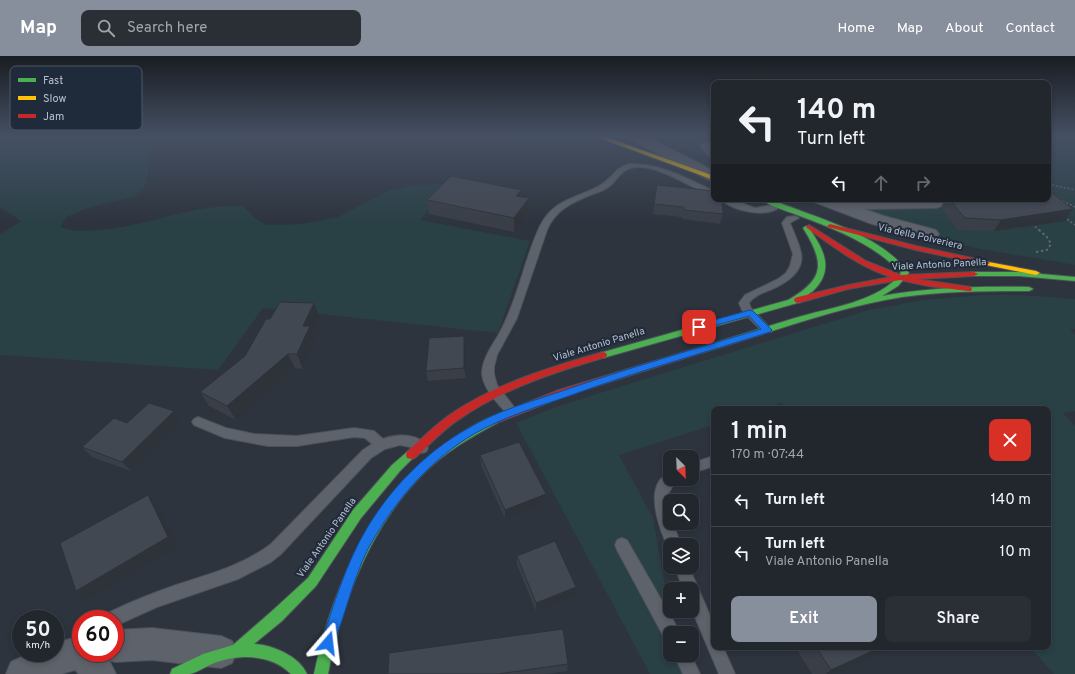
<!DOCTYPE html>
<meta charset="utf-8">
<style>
body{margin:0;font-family:Overpass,sans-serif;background:#2a2f36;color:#f1f3f6;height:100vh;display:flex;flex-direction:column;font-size:15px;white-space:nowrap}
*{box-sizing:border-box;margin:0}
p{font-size:13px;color:#a2a5aa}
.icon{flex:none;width:22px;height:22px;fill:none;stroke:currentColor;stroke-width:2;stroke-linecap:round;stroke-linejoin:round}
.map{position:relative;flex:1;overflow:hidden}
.panel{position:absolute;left:711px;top:350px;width:340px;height:244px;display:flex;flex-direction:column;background:#22272e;border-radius:8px;box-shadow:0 2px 6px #0003,0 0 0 1px #3f444a}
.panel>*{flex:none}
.guide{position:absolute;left:711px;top:24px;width:340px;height:122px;border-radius:8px;box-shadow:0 2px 6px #0003,0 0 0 1px #3f444a;background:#22272e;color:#f1f3f6;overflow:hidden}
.needle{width:26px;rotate:156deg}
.fabs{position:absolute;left:663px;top:394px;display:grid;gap:8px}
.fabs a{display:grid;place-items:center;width:36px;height:36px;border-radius:8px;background:#22272e;box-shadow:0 2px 6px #0003,0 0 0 1px #3f444a;font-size:20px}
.speed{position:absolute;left:12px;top:554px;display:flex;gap:8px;font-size:20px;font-weight:700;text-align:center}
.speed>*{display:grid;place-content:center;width:52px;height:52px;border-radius:50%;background:#22272e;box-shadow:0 2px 6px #0003,0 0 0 1px #3f444a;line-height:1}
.speed small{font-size:10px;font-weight:400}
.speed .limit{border:6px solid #d22;background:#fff;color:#111}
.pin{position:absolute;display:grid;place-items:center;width:34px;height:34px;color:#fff;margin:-17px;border-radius:8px;box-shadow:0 2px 6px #0006}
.me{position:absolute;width:44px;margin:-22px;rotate:17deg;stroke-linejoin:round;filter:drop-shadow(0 0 3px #0008)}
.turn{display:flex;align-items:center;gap:14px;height:84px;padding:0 20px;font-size:18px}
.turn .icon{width:52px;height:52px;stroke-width:2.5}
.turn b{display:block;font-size:28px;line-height:34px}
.lanes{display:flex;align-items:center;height:38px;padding:0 20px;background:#0003;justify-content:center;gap:20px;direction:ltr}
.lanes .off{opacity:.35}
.round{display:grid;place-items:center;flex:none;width:42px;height:42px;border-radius:8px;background:#2a2f36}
.headline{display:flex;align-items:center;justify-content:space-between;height:68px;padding:0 20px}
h1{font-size:24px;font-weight:600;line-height:30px}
.primary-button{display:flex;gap:8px;margin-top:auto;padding:8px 20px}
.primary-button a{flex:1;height:46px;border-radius:8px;background:#878f9c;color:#fff;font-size:16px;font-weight:600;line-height:46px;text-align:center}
.primary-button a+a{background:#2a2f36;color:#f1f3f6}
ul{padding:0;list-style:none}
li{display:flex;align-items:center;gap:12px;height:52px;padding:0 20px;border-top:1px solid #3f444a}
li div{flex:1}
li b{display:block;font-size:15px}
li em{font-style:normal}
header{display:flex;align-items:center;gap:24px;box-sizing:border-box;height:56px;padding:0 20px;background:#878f9c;color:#fff}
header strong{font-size:19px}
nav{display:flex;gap:22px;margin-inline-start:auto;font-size:14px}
.search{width:280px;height:36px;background:#2a2f36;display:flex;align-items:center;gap:10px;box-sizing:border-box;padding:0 14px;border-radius:8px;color:#a2a5aa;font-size:15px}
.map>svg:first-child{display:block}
</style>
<header>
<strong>Map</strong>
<div class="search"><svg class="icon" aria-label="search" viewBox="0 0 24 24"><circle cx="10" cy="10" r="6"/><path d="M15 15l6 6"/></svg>Search here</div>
<nav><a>Home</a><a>Map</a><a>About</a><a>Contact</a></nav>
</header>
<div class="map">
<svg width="1075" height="618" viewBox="0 0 1075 618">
<rect width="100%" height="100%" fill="#2d343e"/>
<g fill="#294045">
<path d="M0,80H139L134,88L156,87L149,101L148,119L145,130L135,140L87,152L67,161L60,171C76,176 83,175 99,174C148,171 195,146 244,151L255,162L266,169L302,168L338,161L388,135L413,129L447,128L421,164L530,185L498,277L263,252L218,314L0,299V179L21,165L0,151Z"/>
<polygon points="656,80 714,80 714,104"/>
<polygon points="1048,80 1075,80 1075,209 980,193 873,167 810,143 1048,143"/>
<polygon points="983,239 1020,239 1075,243 1075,273 1070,273 1075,279 1075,355 1063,357 1075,369 1075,618 1054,618 1030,591 1048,591 1048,353 788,353 782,347 764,353 714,353 714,369 619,399 653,462 671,566 670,599 689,599 699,618 650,618 516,367 556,351 619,331 869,254 923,244"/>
</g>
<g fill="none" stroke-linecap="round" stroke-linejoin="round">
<g stroke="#4b515a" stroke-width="2">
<g id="lane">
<path d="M629,108C660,107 686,122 714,135V140C692,134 652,103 628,113C621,116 617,123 612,128C607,133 600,136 593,138C573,146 556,153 547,174L517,262L497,299L494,311V318L497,329L518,356L516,359C508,362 505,355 500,350C492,341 483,330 482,318C482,302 493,289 500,276C518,243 524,204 540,170C555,141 578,143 602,128C613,121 616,111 629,108Z"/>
<path d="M720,143H731L755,152L777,148L781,150C767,163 733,155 720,143Z"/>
<path d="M795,160L799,162L790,167C794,177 799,187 801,197C805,216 784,228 770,234C762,237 754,240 749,247L751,252L772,274L771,276H763L743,256L739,247L745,239L778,223L786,217L790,210L793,198L782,167L787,161Z"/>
<path d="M198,361L226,372L254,378L297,380L354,372L374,375L383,383C396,378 420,376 428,392L426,396L422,397L410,391L400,389L385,393L371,402L281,498L271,506L238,523L157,551L115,570V563H106L108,557C130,546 153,537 176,529C210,518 242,510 271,488L363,394L372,388L365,382L354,381L297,390H268L225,382L194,369L192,366L194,363Z"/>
<polygon points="714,400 714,410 692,417 692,407"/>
<path d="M670,417V423H677L668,438L670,467H673L681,489H670V494C666,490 665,483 662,477C656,460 646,426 670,417Z"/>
<polygon points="622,482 627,484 677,571 679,577 670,577 670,585 665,583 617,494 615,489 617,484"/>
<polygon points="675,511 689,511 714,569 714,591 723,591 735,618 719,618 692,554 692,533 683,533"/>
<polygon points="674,599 691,599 700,618 683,618"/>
</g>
</g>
<g stroke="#4b515a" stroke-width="2">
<g id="street">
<polygon points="627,80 645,80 714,115 714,126 709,124 629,83"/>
<polygon points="707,86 714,89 714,101 709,100 700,90 702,87"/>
<polygon points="812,143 835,143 842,146 848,144 939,143 944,147 942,150 936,152 864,153 884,160 936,174 939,178 936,182 930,183 872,168 814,146"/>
<polygon points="152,572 221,580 232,585 237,596 232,607 221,612 152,604 115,606 109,604 116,618 79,618 75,614 61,618 6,618 11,606 30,597 55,597 55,587 81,580 81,597 115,597 115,574"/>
</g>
</g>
<g stroke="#4b515a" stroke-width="2">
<g id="fast">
<path d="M761,143H770C815,162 878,176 909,217L898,230L882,240C930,231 980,230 1029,231L1033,233L1029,235C987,235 944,235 902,241C833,252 768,278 701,297L698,296L697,294L698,292C730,282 763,272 795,262C827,252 880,246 901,217C874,188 837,174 800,160C788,155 770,151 761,143Z"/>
<path d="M806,170L809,172C823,192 835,213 814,234C810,238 802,241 801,246L603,302L600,301L599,299L600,297L788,244C825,223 825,207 803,172Z"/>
<polygon points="971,216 1019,216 1075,221 1075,225 1019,220 971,220"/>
<path d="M494,360L497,361L499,364L497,367C471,381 445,396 423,418C370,471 342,546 328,618H314C333,528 374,436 452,383C464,375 479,365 494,360Z"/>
<path d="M411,395L415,396L416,399L400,415L361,462L316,530L282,565L254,588C273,589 299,600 307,618H291C270,597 238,598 212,608C205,611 196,617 189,618C183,618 176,618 170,618L172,613L203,598L233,589L272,555L308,522L353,454L392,409L407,396Z"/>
</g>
</g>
<g stroke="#4b515a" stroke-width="2">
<g id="slow">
<polygon points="594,80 603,80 714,120 714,124"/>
<polygon points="983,205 1036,215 1040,217 1036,219 986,209 983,209"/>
</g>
</g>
<g stroke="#4b515a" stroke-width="2">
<g id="jam">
<polygon points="830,168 916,190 986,205 990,207 986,209 916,194 828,171 827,170"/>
<path d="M809,169L866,205L901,219L974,216L978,218L974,220L916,223L971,231L972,233L971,235H968L928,230L900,224L848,233L798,247L795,246L794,244L795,242L798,241L848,229L891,221C859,211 834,191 807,172L806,171Z"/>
<polygon points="701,291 704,292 705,294 704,296 565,340 494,368 491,367 489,364 491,361 559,334"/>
<path d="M603,296L606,297L607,299L606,301C555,316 502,333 458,364C442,375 429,389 415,402L411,403L407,402L406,399L407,396C421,383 435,369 451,358C497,327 551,311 603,296Z"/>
</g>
</g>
<g stroke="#60666d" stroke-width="1.5" stroke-dasharray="2 2" stroke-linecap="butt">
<polyline points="1048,128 1075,134"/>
<polyline points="1059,143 1075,151"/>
<polyline points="1064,161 1075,169"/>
<polyline points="1032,168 1039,174"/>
</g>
<polyline stroke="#60666d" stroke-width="2" stroke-dasharray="2.5 2.5" stroke-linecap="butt" points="1036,196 1047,194 1051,188 1047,181 1038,173"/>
<use href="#lane" fill="#5e636b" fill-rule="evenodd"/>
<use href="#street" fill="#5e636b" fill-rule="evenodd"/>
<use href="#fast" fill="#4caf50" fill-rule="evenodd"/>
<use href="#slow" fill="#ffc107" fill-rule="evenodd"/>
<use href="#jam" fill="#c62828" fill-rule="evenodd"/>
</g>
<g fill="#393e47">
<polygon points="657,129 723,158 720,168 682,163 682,161 653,158"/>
<polygon points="521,134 521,141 529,156 514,176 429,158 427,144"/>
<polygon points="941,143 1048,143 1073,153 1065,165 994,175 958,174 941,152 944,145"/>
<polygon points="314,247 320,262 313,277 316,285 303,313 295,312 236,364 209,350 200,336 245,300 270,263"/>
<polygon points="464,280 466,291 466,322 428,325 426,315"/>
<polygon points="174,355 181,365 131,415 92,401 82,391 127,367"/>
<polygon points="480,399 546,438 545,448 505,463 481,409"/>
<polygon points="517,500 575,540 536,555 517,509"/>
<polygon points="795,591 893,591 834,618 812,618"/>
<polygon points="568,608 567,615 546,618 388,618"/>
</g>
<g fill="#2e3239">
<polygon points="521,134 521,147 516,140"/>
<polygon points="529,142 529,156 514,176 514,162"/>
<polygon points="1073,153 1065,165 994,175 1001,164"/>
<polygon points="314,247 320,262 313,277 316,285 303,313 297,298 303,270"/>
<polygon points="464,280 466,291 466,322 464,312"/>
<polygon points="288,298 295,312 236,364 227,350"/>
<polygon points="174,355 181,365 131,415 122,406"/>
<polygon points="546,438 545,448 505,463 505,454"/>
<polygon points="148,439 157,449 177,490 87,543 76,535"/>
<polygon points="576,531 575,540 536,555 536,547"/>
<polygon points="881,591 893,591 834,618 826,618 831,614"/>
</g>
<g fill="#424852" stroke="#2e3239">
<polygon points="451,120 521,134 516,140 529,142 514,162 427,144"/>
<polygon points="657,129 714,135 714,143 722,143 723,158 684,154 684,151 654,148"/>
<polygon points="1048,134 1073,153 1001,164 965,162 949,143 1048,143"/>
<polygon points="280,246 314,247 303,270 310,270 297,298 288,298 227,350 200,336 245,300 266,263 270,263"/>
<polygon points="464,280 464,312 426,315 429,282"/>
<polygon points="149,347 174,355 122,406 82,391 114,362 127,367"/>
<polygon points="519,386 546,438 505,454 480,399"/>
<polygon points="148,439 168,481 76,535 60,487"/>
<polygon points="555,485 576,531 536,547 517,500"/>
<polygon points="563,573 568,608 498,618 388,618 389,597"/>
<polygon points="816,591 881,591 831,614"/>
</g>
<linearGradient id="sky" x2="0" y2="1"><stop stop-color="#191d22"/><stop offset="0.48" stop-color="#465063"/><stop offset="1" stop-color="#465063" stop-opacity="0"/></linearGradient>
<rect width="1075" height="167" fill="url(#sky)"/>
<path fill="#1a73e8" stroke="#114b97" d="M750,254L753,255L772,274L770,276C703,297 635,316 569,340C537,351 503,361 474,378C433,402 400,439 376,479C354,513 348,554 332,591L328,593L323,591L321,587C334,548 346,507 367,472C391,432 426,396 467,373C496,355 530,346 562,335C628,312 695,293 761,273L749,260L699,274L695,271L696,269Z"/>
<g text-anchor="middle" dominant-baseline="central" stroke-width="4" stroke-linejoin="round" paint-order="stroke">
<g font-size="10" fill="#b8c0ce" stroke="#1f2a3a">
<text transform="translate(920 181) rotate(13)">Via della Polveriera</text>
<text transform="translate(939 209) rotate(-3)">Viale Antonio Panella</text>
<text transform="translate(599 289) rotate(-17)">Viale Antonio Panella</text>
<text transform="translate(327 482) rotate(-55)">Viale Antonio Panella</text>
</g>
</g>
<rect x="10" y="10" width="132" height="64" rx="6" fill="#1f2a3a" stroke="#4d5766" stroke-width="1"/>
<rect x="18" y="22" width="18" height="4" fill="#4caf50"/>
<rect x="18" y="40" width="18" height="4" fill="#ffc107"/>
<rect x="18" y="58" width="18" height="4" fill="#c62828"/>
<g font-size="11" fill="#b8c0ce">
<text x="43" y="28">Fast</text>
<text x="43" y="46">Slow</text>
<text x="43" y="64">Jam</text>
</g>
</svg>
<div class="fabs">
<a><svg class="needle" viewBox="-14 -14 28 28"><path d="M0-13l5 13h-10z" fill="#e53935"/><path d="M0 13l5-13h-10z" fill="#a2a5aa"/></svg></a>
<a><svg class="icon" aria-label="search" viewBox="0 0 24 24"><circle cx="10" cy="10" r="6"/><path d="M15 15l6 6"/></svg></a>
<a><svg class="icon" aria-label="layers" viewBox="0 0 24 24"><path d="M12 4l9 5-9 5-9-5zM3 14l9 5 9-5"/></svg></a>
<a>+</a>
<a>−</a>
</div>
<div class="speed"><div>50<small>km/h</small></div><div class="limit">60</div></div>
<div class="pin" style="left:699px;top:271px;background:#d93025"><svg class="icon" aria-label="arrive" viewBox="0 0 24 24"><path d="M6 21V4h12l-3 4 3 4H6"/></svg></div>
<svg class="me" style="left:328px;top:587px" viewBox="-20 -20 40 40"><path d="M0-17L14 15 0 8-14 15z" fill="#1a73e8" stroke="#fff" stroke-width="4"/></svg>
<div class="guide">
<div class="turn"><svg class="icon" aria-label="left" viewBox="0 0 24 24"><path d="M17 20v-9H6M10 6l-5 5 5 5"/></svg><div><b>140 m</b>Turn left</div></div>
<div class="lanes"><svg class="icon" aria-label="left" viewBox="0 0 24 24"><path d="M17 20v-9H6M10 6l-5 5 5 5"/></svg><svg class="icon off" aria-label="ahead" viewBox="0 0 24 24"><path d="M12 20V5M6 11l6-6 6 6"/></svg><svg class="icon off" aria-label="right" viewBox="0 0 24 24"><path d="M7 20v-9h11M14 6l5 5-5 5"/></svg></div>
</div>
<section class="panel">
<div class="headline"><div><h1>1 min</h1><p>170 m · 07:44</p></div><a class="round" style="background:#d93025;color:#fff"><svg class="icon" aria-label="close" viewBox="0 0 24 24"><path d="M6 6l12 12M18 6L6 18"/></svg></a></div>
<ul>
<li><svg class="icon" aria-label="left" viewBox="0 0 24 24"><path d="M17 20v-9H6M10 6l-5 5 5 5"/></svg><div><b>Turn left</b></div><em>140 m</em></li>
<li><svg class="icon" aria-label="left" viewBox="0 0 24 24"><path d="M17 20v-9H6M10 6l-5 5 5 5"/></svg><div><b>Turn left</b><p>Viale Antonio Panella</p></div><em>10 m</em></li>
</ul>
<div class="primary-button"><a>Exit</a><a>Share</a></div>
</section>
</div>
